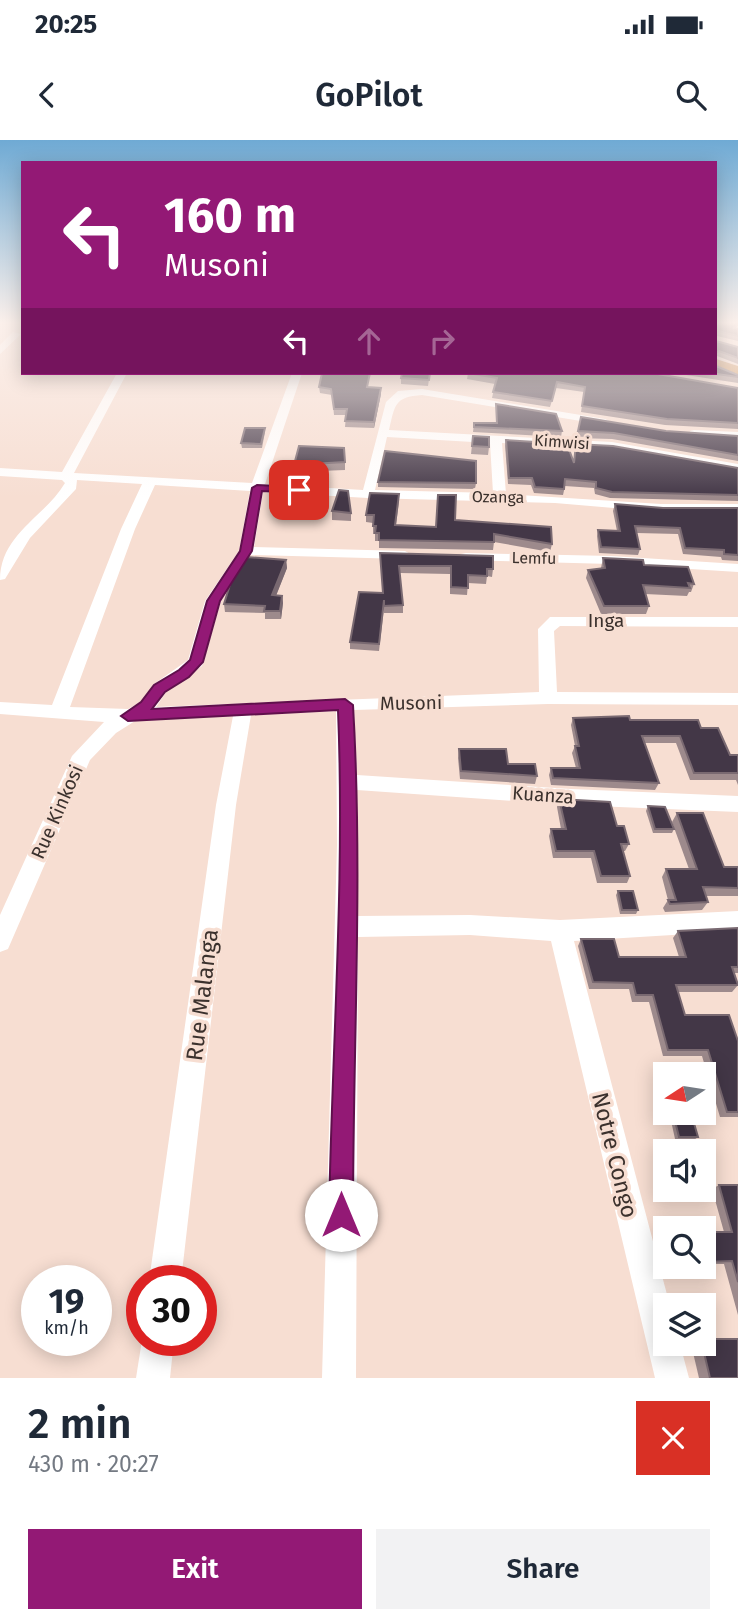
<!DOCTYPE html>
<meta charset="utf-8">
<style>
body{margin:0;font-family:"Fira Sans",sans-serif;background:#f2f2f3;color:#1f2937;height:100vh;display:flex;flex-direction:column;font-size:26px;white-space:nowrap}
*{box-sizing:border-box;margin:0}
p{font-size:23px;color:#747a83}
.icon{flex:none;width:38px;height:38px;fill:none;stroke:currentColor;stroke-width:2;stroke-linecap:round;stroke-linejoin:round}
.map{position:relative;height:1238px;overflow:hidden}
.side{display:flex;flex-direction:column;background:#fff;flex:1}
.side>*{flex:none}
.top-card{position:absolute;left:21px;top:21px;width:696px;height:214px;border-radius:0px;box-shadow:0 4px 18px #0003;background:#931975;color:#fff;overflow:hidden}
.needle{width:46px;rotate:258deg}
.tools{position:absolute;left:653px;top:922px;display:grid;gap:14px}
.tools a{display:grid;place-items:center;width:63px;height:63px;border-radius:0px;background:#fff;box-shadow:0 4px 18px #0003;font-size:35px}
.speed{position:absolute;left:21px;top:1125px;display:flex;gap:14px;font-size:35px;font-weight:700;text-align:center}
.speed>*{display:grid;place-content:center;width:91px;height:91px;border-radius:50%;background:#fff;box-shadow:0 4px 18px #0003;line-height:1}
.speed small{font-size:18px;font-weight:400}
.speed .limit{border:10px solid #d22;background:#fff;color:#111}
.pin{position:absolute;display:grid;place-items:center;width:60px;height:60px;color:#fff;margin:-30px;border-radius:14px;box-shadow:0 4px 10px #0006}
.me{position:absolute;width:77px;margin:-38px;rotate:0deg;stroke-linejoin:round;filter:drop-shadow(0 0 5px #0008)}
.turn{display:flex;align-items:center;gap:24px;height:147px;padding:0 28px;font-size:32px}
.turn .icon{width:91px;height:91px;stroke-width:2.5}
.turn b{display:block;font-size:49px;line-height:60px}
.lanes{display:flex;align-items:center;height:66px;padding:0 28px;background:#0003;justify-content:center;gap:35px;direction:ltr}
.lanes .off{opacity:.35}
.round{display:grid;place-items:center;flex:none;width:74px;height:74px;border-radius:0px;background:#f2f2f3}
.overview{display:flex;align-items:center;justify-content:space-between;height:119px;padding:0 28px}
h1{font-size:42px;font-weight:600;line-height:52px}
.primary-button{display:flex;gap:14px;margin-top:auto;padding:14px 28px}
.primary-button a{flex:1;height:80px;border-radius:0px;background:#931975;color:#fff;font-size:28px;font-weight:600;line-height:80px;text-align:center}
.primary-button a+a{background:#f2f2f3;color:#1f2937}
.status{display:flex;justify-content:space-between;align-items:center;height:49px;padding:0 35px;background:#fff;direction:ltr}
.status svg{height:19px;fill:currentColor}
header{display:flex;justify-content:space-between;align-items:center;height:91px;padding:0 28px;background:#fff;font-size:32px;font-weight:600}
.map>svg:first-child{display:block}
</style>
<div class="status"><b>20:25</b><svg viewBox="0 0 49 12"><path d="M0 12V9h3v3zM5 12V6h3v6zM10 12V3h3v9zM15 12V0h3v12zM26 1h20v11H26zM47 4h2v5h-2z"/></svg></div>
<header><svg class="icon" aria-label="back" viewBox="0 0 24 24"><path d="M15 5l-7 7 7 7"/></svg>GoPilot<svg class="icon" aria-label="search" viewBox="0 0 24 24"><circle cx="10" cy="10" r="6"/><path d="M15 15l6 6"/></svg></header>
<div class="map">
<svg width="738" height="1238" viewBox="0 0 738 1238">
<rect width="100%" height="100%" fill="#f7ded2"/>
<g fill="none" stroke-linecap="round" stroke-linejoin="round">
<g fill="#fff" fill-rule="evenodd">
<polygon points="13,192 21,194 0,214 0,205"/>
<path d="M117,233H127L74,333L252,343L292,233H302L265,344L363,350L386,262L398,251L422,249L605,279L611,282L605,285L422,255C394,257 395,265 389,290L612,302L738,324V332L612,310L502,303L506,354L661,364H738V372H661L555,363L368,358L263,352L254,407L405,411L412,415L405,419L250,415L221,461L202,526L166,552L156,567L539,552L538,489L550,477H738V487L560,486L554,491L557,552L738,553V565L548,564L354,570L357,635L571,649L738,656V672L571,665L357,650L358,776L470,775L560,780L738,771V791L574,801L670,1166H665V1204H680L689,1238H655L551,801L470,795L358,797L356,1238H322L337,705L336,571L251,575L236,665L181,1141H149L216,665L233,576L135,581L116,593L90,620L8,809L0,812V775L72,616L104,582L0,574V562L52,565L121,389L142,344L77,340L76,349L30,398L5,439L0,440C0,394 45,377 65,343L62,340L0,336V328L62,332ZM387,297L490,303L493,353L375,350ZM155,345L250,351L239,411L205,461L188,520L154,544L141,562L128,569L70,567L135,389Z"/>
<polygon points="694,290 738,292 738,300 690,295 690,291"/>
<polygon points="466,413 611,416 738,424 738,432 611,424 461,420 459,417 461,414"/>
<polygon points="142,1200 174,1200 170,1238 136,1238"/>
</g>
<polygon fill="#c3874c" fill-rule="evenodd" points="716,219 738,226 738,239 716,230"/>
</g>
<g fill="#9d8a8c">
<polygon points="716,185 738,189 738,201 717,196"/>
<polygon points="716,201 738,207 738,224 717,216 716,217"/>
<polygon points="430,233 428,246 401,244 401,238"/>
<polygon points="468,233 738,248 738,289 665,285 581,272 584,252 556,248 550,267 492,258 495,244 467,239"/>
<polygon points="673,233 716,233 738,237 738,243"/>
<polygon points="319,247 368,247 381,248 381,254 374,288 345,287 346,275 334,275 332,255 320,253"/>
<polygon points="496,264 562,291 561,297 473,292 474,283 496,283"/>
<polygon points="581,277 666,291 738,296 738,321 612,299 577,298"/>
<polygon points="265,292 262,308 242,308 241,303"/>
<polygon points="473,296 489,307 488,315 471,314"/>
<polygon points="506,300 573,322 738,328 738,361 610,358 595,354 594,348 565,346 563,355 534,353 531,345 508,344 505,306"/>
<polygon points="345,322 345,330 295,332 294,325"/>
<polygon points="378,342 476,343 475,349 378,347"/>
<polygon points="399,361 396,385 436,387 455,380 552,404 550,412 494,402 493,410 379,408 379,401 375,401 375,394 373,394 373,383 366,382 366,375"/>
<polygon points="615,364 663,368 738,368 738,421 722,420 721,417 683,414 678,394 637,393 640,409 638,415 599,413 597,396 598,390 617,391 613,371"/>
<polygon points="332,371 351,373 351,381 332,380"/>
<polygon points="380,413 493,429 492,437 487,436 486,444 468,443 467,455 450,454 450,434 400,433 403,465 403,473 384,473 384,468 379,511 350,509 350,502 383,453"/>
<polygon points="603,418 644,425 694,444 691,452 689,452 687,456 645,454 649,466 646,474 601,474 586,438 588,430 601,428"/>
<polygon points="286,420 287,428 276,456 282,456 283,463 281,479 265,479 265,473 225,472 224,464"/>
<polygon points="573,578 630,580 701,588 730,615 738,615 738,645 736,640 690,640 676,603 645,603 659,643 655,650 551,645 549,635 551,628 576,628 572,613 575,606 571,585"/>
<polygon points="459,609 508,624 537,636 535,644 460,639 458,618"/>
<polygon points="559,659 617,686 629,704 625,711 623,711 630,736 627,743 597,743 591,718 553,718 549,696 551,689 561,689 557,667"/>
<polygon points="648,666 674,689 672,693 653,693 646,671"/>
<polygon points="677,673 724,727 738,727 738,756 706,756 708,762 702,770 665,772 663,768 668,760 662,737 666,729 689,729 672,682"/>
<polygon points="618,751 638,770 636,774 620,774 616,755"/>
<polygon points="738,788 738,833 734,833 738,845 732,852 678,852 685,875 738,901 738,977 720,977 702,916 663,916 649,862 632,862 629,849 589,849 578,806 581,799 619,817 679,817 673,798 678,791"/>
<polygon points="673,973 698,997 694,1000 675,999 670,976"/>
<polygon points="719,1045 738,1045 738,1175 724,1124 704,1124 704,1092 724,1092 712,1049"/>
<polygon points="660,1091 665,1091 665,1124 662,1124 654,1095"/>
<polygon points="691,1204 704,1204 738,1238 699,1238"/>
</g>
<g fill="#796971">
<polygon points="381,248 381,254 374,288 374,282"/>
<polygon points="286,420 287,428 273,463 272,455"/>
<polygon points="282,456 283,463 281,479 280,471"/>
</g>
<g fill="#433747" stroke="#796971" stroke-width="2">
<polygon points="716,184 738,184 734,188 738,189 738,196 718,191 716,193"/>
<polygon points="716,201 738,207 738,218 719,211 716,213"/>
<polygon points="716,226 738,235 738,237 710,233 716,233"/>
<polygon points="322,233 370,233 367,247 381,248 374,282 345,281 347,269 334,269 331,249 319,247"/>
<polygon points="402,233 430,233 429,240 401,238"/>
<polygon points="468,233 652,233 738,248 738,283 667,279 582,266 585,247 557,242 552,261 493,252 497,238"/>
<polygon points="496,264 556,274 562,291 474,287 474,283 497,283"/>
<polygon points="581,277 666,291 738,296 738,315 614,293 578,291"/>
<polygon points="245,288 265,288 261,304 241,303"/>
<polygon points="473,296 489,297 489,307 472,306"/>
<polygon points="506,300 567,304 574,323 576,304 613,306 738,328 738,355 612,352 596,348 596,342 565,339 564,349 535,347 532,338 509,338"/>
<polygon points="299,306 344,308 345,322 294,325"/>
<polygon points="385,311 476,321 476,343 378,342"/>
<polygon points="339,350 348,351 351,373 332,371"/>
<polygon points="370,353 399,354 395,385 436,387 438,355 456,355 455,380 551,387 552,404 494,394 494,402 379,400 379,393 375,393 376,386 373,386 374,375 366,375"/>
<polygon points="615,364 663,368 738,368 738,415 724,414 724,410 685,408 680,388 635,386 640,409 601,407 598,390 620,391"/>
<polygon points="380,413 493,416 493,429 487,429 487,436 468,435 468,448 451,447 451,426 399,426 403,465 384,466 384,460 379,504 350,502 359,452 383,453"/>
<polygon points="246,417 286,420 272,455 282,456 280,471 264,471 265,466 224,464 232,438"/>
<polygon points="603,418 643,420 644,425 688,427 694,444 688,443 690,448 643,445 649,466 604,466 588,430 605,428"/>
<polygon points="629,576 630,580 698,580 701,588 718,588 730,615 738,615 738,633 694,633 680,596 642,596 659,643 553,638 551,628 580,628 575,606 579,606 573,578"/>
<polygon points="459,609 506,609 508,624 535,624 537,636 461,631"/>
<polygon points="559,659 610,662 617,686 624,686 629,704 621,704 630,736 601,736 594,711 556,711 551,689 566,689"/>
<polygon points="648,666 665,667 674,689 655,689"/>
<polygon points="677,673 703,673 724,727 738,727 738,748 703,747 708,762 670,764 668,760 676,760 666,729 697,729"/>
<polygon points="618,751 633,751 638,770 622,770"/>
<polygon points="738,788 738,827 732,827 738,845 676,845 685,875 729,875 738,901 738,972 727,972 708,910 668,910 653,855 636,855 633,843 593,842 581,799 614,799 619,817 686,817 678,791"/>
<polygon points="673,973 691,973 698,997 679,997"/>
<polygon points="719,1045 738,1045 738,1142 732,1121 704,1122 704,1092 732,1092"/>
<polygon points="660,1091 665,1091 665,1109"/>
<polygon points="704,1199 738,1199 738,1238 710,1238 702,1204 704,1204"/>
</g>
<linearGradient id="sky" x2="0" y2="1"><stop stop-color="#6faad4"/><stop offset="0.51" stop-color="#fbf0eb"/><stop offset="1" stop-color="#fbf0eb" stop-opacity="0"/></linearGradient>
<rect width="738" height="358" fill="url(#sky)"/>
<path fill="#931975" stroke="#60104c" stroke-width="2" d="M257,345L299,347L304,350L299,353L262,351L252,411L220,461L203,522L189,537L165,552L152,569L345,559L353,565C363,735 353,905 353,1075L350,1084L341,1087L332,1084L329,1075C332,907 345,739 338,570L128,581L121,576L141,562L154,545L179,530L190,520L207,461L240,411L252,348Z"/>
<g text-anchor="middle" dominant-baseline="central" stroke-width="7" stroke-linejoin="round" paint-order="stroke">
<g font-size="16" fill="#3b312d" stroke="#f7ded2">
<text transform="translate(562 302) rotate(4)">Kimwisi</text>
<text transform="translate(498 357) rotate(1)">Ozanga</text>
<text transform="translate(534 418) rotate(1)">Lemfu</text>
</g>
<g font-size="19" fill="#3b312d" stroke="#f7ded2">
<text x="606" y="480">Inga</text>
<text transform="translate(411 563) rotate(-1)">Musoni</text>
<text transform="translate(543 655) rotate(4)">Kuanza</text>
<text transform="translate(57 672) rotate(-66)">Rue Kinkosi</text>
</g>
<g font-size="23" fill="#3b312d" stroke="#f7ded2">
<text transform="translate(202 855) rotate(-83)">Rue Malanga</text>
<text transform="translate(615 1015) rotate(76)">Notre Congo</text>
</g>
</g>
</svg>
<div class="tools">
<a><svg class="needle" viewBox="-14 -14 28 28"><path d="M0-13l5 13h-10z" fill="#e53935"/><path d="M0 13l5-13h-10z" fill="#747a83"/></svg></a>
<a><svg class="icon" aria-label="sound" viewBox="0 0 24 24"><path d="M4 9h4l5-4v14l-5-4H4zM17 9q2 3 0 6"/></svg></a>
<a><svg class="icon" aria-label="search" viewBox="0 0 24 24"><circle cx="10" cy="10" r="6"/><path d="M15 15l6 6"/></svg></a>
<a><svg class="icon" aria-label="layers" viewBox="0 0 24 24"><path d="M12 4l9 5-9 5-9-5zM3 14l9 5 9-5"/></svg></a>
</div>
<div class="speed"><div>19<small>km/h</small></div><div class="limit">30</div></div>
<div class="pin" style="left:299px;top:350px;background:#d93025"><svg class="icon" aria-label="arrive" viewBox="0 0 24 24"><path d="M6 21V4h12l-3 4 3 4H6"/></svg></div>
<svg class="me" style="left:341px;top:1075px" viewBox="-20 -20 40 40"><circle r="19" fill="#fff"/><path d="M0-13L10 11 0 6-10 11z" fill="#931975"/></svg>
<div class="top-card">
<div class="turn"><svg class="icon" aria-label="left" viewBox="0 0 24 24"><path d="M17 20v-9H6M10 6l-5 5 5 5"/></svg><div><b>160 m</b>Musoni</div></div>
<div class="lanes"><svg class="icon" aria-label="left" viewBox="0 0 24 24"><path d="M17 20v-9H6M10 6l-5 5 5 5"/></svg><svg class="icon off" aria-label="ahead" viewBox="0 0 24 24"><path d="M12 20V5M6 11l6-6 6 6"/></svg><svg class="icon off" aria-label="right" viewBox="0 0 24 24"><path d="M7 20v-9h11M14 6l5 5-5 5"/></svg></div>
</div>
</div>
<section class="side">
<div class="overview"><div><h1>2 min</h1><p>430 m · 20:27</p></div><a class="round" style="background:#d93025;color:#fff"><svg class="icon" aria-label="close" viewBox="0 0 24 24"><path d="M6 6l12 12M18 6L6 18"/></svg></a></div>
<div class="primary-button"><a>Exit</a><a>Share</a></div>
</section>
